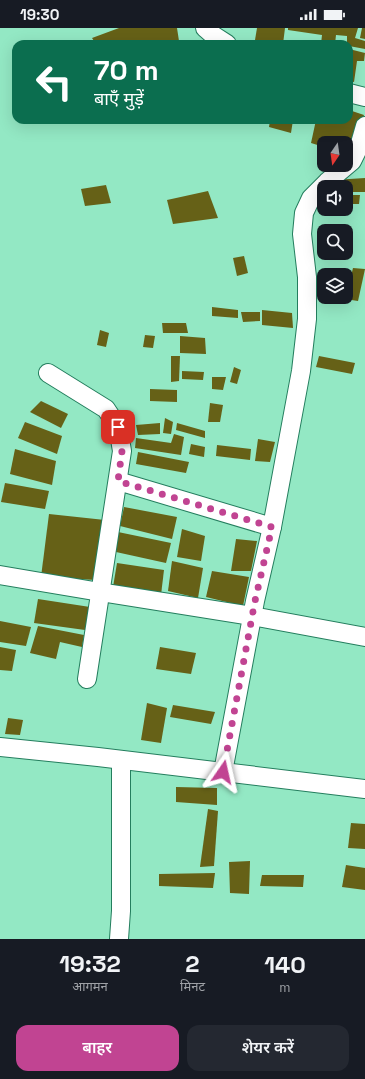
<!DOCTYPE html>
<html lang="hi">
<meta charset="utf-8">
<style>
body{margin:0;font-family:"Space Grotesk","Noto Sans Devanagari",sans-serif;background:#242831;color:#f1f3f6;height:100vh;display:flex;flex-direction:column;font-size:15px;white-space:nowrap}
*{box-sizing:border-box;margin:0}
p{font-size:13px;color:#9ea1a6}
.icon{flex:none;width:22px;height:22px;fill:none;stroke:currentColor;stroke-width:2;stroke-linecap:round;stroke-linejoin:round}
.map{position:relative;height:911px;overflow:hidden}
.panel{display:flex;flex-direction:column;background:#171b24;flex:1}
.panel>*{flex:none}
.guide{position:absolute;left:12px;top:12px;width:341px;height:84px;border-radius:12px;box-shadow:0 4px 16px #0002;background:#0b6e4f;color:#fff;overflow:hidden}
.needle{width:26px;rotate:193deg}
.controls{position:absolute;left:317px;top:108px;display:grid;gap:8px}
.controls a{display:grid;place-items:center;width:36px;height:36px;border-radius:8px;background:#171b24;box-shadow:0 4px 16px #0002;font-size:20px}
.pin{position:absolute;display:grid;place-items:center;width:34px;height:34px;color:#fff;margin:-17px;border-radius:8px;box-shadow:0 2px 6px #0006}
.me{position:absolute;width:44px;margin:-22px;rotate:11deg;stroke-linejoin:round;filter:drop-shadow(0 0 3px #0008)}
.turn{display:flex;align-items:center;gap:14px;height:84px;padding:0 16px;font-size:18px}
.turn .icon{width:52px;height:52px;stroke-width:2.5}
.turn b{display:block;font-size:28px;line-height:34px}
.eta{display:flex;justify-content:space-evenly;align-items:center;height:68px;text-align:center}
.eta b{font-size:24px;font-weight:600;line-height:28px}
.cta{display:flex;gap:8px;margin-top:auto;padding:8px 16px}
.cta a{flex:1;height:46px;border-radius:12px;background:#c14492;color:#fff;font-size:16px;font-weight:600;line-height:46px;text-align:center}
.cta a+a{background:#242831;color:#f1f3f6}
.status{display:flex;justify-content:space-between;align-items:center;height:28px;padding:0 20px;background:#171b24;direction:ltr}
.status svg{height:11px;fill:currentColor}
.map>svg:first-child{display:block}
</style>
<div class="status"><b>19:30</b><svg viewBox="0 0 49 12"><path d="M0 12V9h3v3zM5 12V6h3v6zM10 12V3h3v9zM15 12V0h3v12zM26 1h20v11H26zM47 4h2v5h-2z"/></svg></div>
<div class="map">
<svg width="365" height="911" viewBox="0 0 365 911">
<rect width="100%" height="100%" fill="#93e8c4"/>
<g fill="#666117">
<polygon points="119,0 177,0 179,13 172,16 142,16 141,13 131,16 96,16 92,10"/>
<polygon points="257,0 285,0 283,16 263,16 255,12"/>
<polygon points="288,0 358,0 355,10 365,13 365,21 349,18 349,16 347,16 347,8 336,7 335,16 321,16 322,7 288,2"/>
<polygon points="362,0 365,0 365,11 360,10"/>
<polygon points="349,21 365,25 364,33 357,33 354,54 349,53"/>
<polygon points="349,82 364,87 351,126 346,125 346,115 324,115 324,119 311,115 316,92 349,92"/>
<polygon points="270,92 293,92 291,105 269,99"/>
<polygon points="365,150 365,164 346,164 346,159 333,159 334,152"/>
<polygon points="106,157 111,175 85,178 81,161"/>
<polygon points="208,163 218,190 173,196 167,172"/>
<polygon points="346,167 360,167 359,176 346,176"/>
<polygon points="244,228 248,245 237,248 233,230"/>
<polygon points="353,240 365,241 358,273 345,271"/>
<polygon points="212,279 238,282 238,290 212,288"/>
<polygon points="262,282 292,285 293,300 262,297"/>
<polygon points="241,284 260,284 260,293 243,294"/>
<polygon points="162,295 186,295 188,305 163,305"/>
<polygon points="100,302 109,305 106,319 97,317"/>
<polygon points="145,307 155,308 153,320 143,319"/>
<polygon points="180,308 205,310 206,326 180,325"/>
<polygon points="171,328 180,328 179,353 171,354"/>
<polygon points="319,328 355,335 352,346 316,339"/>
<polygon points="234,339 241,342 237,356 230,354"/>
<polygon points="182,343 204,344 203,352 182,351"/>
<polygon points="212,349 226,349 223,362 212,361"/>
<polygon points="150,361 177,362 177,374 150,373"/>
<polygon points="41,373 68,386 61,400 30,384"/>
<polygon points="210,375 223,377 220,394 208,394"/>
<polygon points="165,390 173,394 171,406 163,405"/>
<polygon points="25,394 62,408 57,426 18,410"/>
<polygon points="160,395 160,406 138,407 136,397"/>
<polygon points="177,395 205,403 205,410 176,402"/>
<polygon points="174,406 184,409 181,427 135,420 136,410 171,415"/>
<polygon points="258,411 275,414 270,434 255,433"/>
<polygon points="191,416 205,419 204,429 189,426"/>
<polygon points="217,417 251,421 250,432 216,428"/>
<polygon points="15,421 56,433 52,457 10,446"/>
<polygon points="138,424 189,434 186,445 136,436"/>
<polygon points="5,455 49,463 45,481 1,474"/>
<polygon points="124,479 177,489 172,511 120,498"/>
<polygon points="49,486 105,492 96,552 41,549"/>
<polygon points="182,501 205,508 201,533 177,529"/>
<polygon points="118,504 171,515 166,535 116,524"/>
<polygon points="236,511 257,513 251,543 231,543"/>
<polygon points="172,533 203,540 198,570 168,563"/>
<polygon points="117,535 164,542 161,567 113,559"/>
<polygon points="212,543 249,549 243,578 206,569"/>
<polygon points="38,571 90,579 85,602 34,595"/>
<polygon points="0,593 31,599 26,618 0,614"/>
<polygon points="38,598 84,607 82,619 60,614 56,631 30,625"/>
<polygon points="0,619 16,622 12,643 0,642"/>
<polygon points="160,619 196,625 191,646 156,641"/>
<polygon points="147,675 167,680 161,715 141,712"/>
<polygon points="173,677 215,684 211,696 170,689"/>
<polygon points="8,690 23,692 20,707 5,706"/>
<polygon points="176,759 217,760 217,777 176,774"/>
<polygon points="208,781 218,783 214,838 200,839"/>
<polygon points="351,795 365,796 365,821 348,820"/>
<polygon points="250,833 249,866 230,865 229,834"/>
<polygon points="346,837 365,840 365,862 342,859"/>
<polygon points="215,845 213,860 159,858 159,846"/>
<polygon points="262,847 304,847 303,859 260,858"/>
</g>
<g fill="none" stroke-linecap="round" stroke-linejoin="round">
<g stroke="#247e5e" stroke-width="20">
<g id="minor">
<polyline points="205,0 213,7 227,16"/>
<polyline points="349,65 365,69"/>
<polyline points="48,345 106,381 118,399 122,423 87,651"/>
<polyline points="118,453 272,499"/>
<polyline points="0,547 100,564 252,588 365,609"/>
<polyline points="0,719 98,729 365,761"/>
<polyline points="223,744 255,573 272,499 301,343 307,291 307,249 302,206 304,185 311,170 327,154 352,133 359,119 365,98"/>
<polyline points="119,911 121,883 121,732"/>
</g>
</g>
<use href="#minor" stroke="#fff" stroke-width="18"/>
</g>
<g fill="none" stroke-linecap="round" stroke-linejoin="round">
<polyline stroke="#c14492" stroke-width="7" stroke-dasharray="0 12.6" points="118,399 122,423 118,453 272,499 255,573 223,744"/>
</g>
</svg>
<div class="controls">
<a><svg class="needle" viewBox="-14 -14 28 28"><path d="M0-13l5 13h-10z" fill="#e53935"/><path d="M0 13l5-13h-10z" fill="#9ea1a6"/></svg></a>
<a><svg class="icon" aria-label="sound" viewBox="0 0 24 24"><path d="M4 9h4l5-4v14l-5-4H4zM17 9q2 3 0 6"/></svg></a>
<a><svg class="icon" aria-label="search" viewBox="0 0 24 24"><circle cx="10" cy="10" r="6"/><path d="M15 15l6 6"/></svg></a>
<a><svg class="icon" aria-label="layers" viewBox="0 0 24 24"><path d="M12 4l9 5-9 5-9-5zM3 14l9 5 9-5"/></svg></a>
</div>
<div class="pin" style="left:118px;top:399px;background:#d93025"><svg class="icon" aria-label="arrive" viewBox="0 0 24 24"><path d="M6 21V4h12l-3 4 3 4H6"/></svg></div>
<svg class="me" style="left:223px;top:744px" viewBox="-20 -20 40 40"><path d="M0-17L14 15 0 8-14 15z" fill="#c14492" stroke="#fff" stroke-width="4"/></svg>
<div class="guide">
<div class="turn"><svg class="icon" aria-label="left" viewBox="0 0 24 24"><path d="M17 20v-9H6M10 6l-5 5 5 5"/></svg><div><b>70 m</b>बाएँ मुड़ें</div></div>
</div>
</div>
<section class="panel">
<div class="eta">
<div><b>19:32</b><p>आगमन</p></div>
<div><b>2</b><p>मिनट</p></div>
<div><b>140</b><p>m</p></div>
</div>
<div class="cta"><a>बाहर</a><a>शेयर करें</a></div>
</section>
